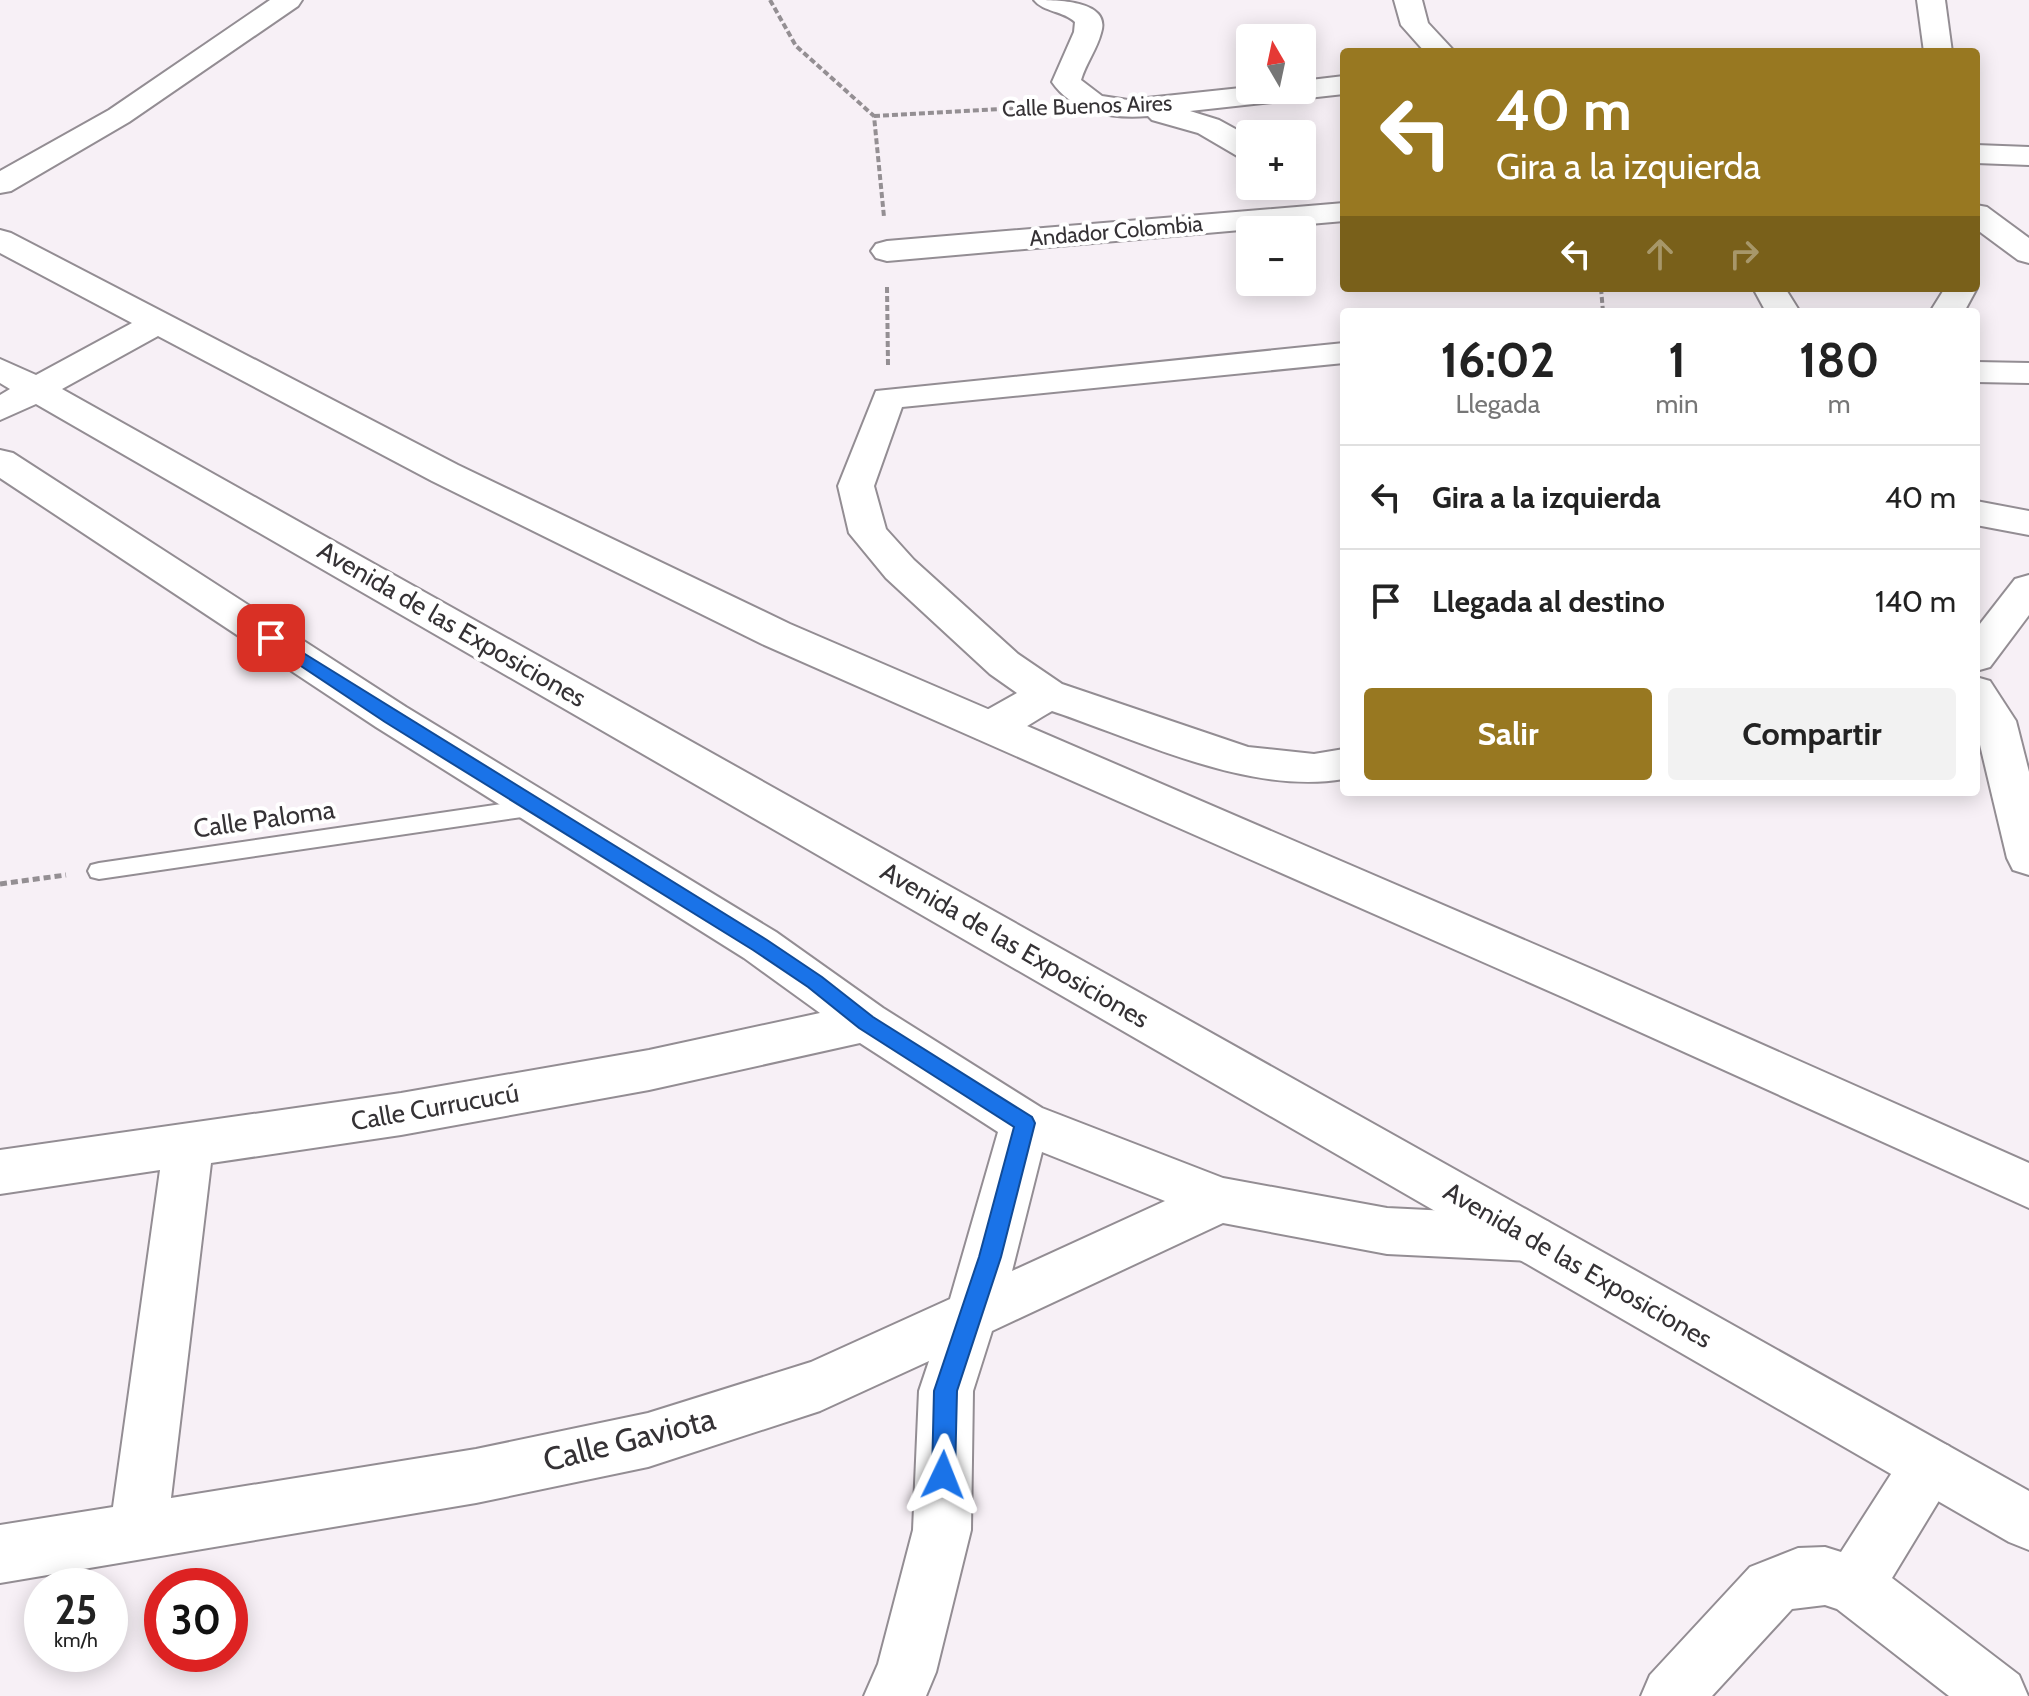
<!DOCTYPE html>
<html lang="es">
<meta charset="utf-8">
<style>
body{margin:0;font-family:Cabin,sans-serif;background:#f2f2f2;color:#222;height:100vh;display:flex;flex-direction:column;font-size:30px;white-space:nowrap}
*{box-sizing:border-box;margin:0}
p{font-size:26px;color:#767676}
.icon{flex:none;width:44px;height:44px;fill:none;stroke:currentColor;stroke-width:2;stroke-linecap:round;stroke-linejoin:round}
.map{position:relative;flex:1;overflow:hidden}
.sheet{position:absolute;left:1340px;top:308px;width:640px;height:488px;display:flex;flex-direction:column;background:#fff;border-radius:8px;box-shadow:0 4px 20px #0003}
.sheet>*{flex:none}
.banner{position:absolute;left:1340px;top:48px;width:640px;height:244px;border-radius:8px;box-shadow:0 4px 20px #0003;background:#987821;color:#fff;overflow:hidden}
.needle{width:52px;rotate:351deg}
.controls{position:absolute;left:1236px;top:24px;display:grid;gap:16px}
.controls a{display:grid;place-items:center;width:80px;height:80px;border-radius:8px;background:#fff;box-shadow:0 4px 20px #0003;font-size:40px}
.speed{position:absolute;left:24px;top:1568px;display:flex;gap:16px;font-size:40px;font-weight:700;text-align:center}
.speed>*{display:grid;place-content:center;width:104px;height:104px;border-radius:50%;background:#fff;box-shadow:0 4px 20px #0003;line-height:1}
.speed small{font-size:20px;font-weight:400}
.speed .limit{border:12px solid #d22;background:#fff;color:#111}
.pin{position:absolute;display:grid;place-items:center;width:68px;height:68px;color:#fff;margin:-34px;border-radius:16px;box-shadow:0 4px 12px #0006}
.me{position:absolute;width:88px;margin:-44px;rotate:2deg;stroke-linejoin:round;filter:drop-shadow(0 0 6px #0008)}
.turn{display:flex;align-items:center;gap:28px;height:168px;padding:0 24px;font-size:36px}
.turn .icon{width:104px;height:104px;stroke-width:2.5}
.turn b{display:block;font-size:56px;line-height:68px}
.lanes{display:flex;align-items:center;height:76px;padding:0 24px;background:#0003;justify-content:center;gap:40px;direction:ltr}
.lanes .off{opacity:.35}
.eta{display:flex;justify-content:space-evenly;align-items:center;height:136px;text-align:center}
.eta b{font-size:48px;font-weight:700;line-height:56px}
.primary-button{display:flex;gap:16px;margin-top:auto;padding:16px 24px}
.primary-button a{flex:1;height:92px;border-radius:8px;background:#987821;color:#fff;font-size:32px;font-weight:700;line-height:92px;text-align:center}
.primary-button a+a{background:#f2f2f2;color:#222}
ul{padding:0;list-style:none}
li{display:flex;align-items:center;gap:24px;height:104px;padding:0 24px;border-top:2px solid #e0e0e0}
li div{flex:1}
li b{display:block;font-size:30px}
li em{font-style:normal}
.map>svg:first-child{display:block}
</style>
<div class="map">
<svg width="2029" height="1696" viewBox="0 0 2029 1696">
<rect width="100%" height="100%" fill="#f7f0f6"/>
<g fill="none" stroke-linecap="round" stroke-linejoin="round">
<g stroke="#938d93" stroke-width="4">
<polygon id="lane" points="536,799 544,801 547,807 544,813 536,815 99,879 91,877 88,871 91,865 99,863"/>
</g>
<g stroke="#938d93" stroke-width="4">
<g id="street">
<path d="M1034,0C1056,0 1112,0 1101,33C1097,49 1086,63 1081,80L1102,96L1128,100L1250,87V90H1302V81L1344,76V94L1190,111L1219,120L1250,137V160L1239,157L1198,133L1152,120L1148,116C1113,119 1073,113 1052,82L1074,32L1075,22C1064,11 1043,12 1034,0Z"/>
<polygon points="1394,0 1422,0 1428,23 1455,52 1425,52 1401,25"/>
<polygon points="1917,0 1945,0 1952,52 1924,52"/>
<polygon points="1976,145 2029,147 2029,165 1976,163"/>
<polygon points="1344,203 1344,221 887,261 876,258 871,251 876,244 887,241"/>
<polygon points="1976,205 1987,207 2029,238 2029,263 2018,260 1976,229"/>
<polygon points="1976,286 1977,288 1964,312 1930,312 1945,288"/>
<polygon points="1753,288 1785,288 1800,312 1766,312"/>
<path d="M1344,343V363L902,407L874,486L886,529L914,560L1018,654L1062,684L1248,747L1314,754L1344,749V779C1249,795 1141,741 1052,711C1028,724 1004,746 976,738L970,727L976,716L1017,693L990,674L886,578L849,533L838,486L876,391Z"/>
<polygon points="1976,362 2029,363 2029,383 1976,382"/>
<path d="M0,450L13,453L406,707L776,932L883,1008L1042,1108L1223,1178L1387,1208L1531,1215L1549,1222L1557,1238L1549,1254L1531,1261L1387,1254L1223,1223L992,1331L973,1391L971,1530L936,1672L926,1696H864L878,1664L913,1530L919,1391L929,1361L820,1411L648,1467L476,1503L0,1583V1525L113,1507L160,1170L0,1194V1150L401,1093L649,1050L820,1013L744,958L376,727L0,478ZM860,1043L998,1132L950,1299L811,1362L648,1413L476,1449L171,1498L211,1163L401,1135L649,1090ZM1042,1152L1165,1201L1012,1271Z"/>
<polygon points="1976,501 2029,511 2029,535 1976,525"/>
<polygon points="2029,575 2029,615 1990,667 1976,671 1976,629 2015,579"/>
<polygon points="1976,677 1990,681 2016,721 2029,772 2029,875 2013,870 2007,858 1976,728"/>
<polygon points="1929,1438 1949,1446 1957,1465 1949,1484 1892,1578 2019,1675 2028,1696 1949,1696 1837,1609 1825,1605 1792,1609 1712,1696 1641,1696 1650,1675 1750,1567 1798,1548 1825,1547 1841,1552 1909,1446"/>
</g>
</g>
<g stroke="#938d93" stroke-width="4">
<g id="secondary">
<polygon points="270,0 302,0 298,6 129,122 11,191 0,193 0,171 109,110"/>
<polygon points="0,230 11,233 458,465 790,624 1601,973 2029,1163 2029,1208 1567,999 762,644 432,481 158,336 62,389 2029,1491 2029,1550 2009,1542 36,404 0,420 0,395 10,389 0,383 0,359 36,375 132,323 0,253"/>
</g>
</g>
<g stroke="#948f93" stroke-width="4" stroke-dasharray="6 3" stroke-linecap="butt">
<polyline points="770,0 796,46 874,116 884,217"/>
<polyline points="874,116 1036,107"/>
<polyline points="887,287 888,365"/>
<polyline points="1601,288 1603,312"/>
</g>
<polyline stroke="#948f93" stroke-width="5" stroke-dasharray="7 4" stroke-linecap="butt" points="0,884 66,875"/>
<use href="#lane" fill="#fff" fill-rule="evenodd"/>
<use href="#street" fill="#fff" fill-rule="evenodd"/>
<use href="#secondary" fill="#fff" fill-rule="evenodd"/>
</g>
<polygon fill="#1a73e8" stroke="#114b97" stroke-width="2" points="271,633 767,940 822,977 873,1017 1032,1117 1035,1123 1001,1257 957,1391 955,1475 951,1483 943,1486 935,1483 932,1475 934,1391 979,1257 1014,1127 859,1028 808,987 753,950 385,722 265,642 263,638 265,634"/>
<g text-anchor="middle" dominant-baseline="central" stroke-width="8" stroke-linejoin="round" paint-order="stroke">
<g font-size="22" fill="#353235" stroke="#fff">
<text transform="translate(1087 106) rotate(-2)">Calle Buenos Aires</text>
<text transform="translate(1116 231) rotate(-5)">Andador Colombia</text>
</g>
<g font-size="26" fill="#353235" stroke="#fff">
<text transform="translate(452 624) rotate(30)">Avenida de las Exposiciones</text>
<text transform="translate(264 819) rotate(-8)">Calle Paloma</text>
<text transform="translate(1015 945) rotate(30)">Avenida de las Exposiciones</text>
<text transform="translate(435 1107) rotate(-10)">Calle Currucucú</text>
<text transform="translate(1578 1265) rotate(30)">Avenida de las Exposiciones</text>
</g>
<g font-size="32" fill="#353235" stroke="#fff">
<text transform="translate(629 1439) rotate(-14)">Calle Gaviota</text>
</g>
</g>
</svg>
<div class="controls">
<a><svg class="needle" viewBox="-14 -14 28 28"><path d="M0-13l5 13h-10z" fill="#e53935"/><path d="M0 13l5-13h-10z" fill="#767676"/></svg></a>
<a>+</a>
<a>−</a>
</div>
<div class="speed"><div>25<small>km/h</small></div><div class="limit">30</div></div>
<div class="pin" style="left:271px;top:638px;background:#d93025"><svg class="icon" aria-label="arrive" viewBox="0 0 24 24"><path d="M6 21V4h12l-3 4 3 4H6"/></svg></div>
<svg class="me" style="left:943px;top:1475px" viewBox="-20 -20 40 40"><path d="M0-17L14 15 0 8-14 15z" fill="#1a73e8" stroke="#fff" stroke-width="4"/></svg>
<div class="banner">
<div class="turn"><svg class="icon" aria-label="left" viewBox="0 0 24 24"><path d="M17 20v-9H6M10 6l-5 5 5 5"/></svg><div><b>40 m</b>Gira a la izquierda</div></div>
<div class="lanes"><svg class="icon" aria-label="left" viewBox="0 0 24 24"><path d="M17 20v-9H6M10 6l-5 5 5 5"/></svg><svg class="icon off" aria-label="ahead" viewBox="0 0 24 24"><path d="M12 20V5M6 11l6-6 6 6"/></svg><svg class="icon off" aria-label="right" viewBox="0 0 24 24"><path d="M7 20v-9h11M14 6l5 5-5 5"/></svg></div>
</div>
<section class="sheet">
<div class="eta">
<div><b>16:02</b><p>Llegada</p></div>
<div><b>1</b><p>min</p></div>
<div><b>180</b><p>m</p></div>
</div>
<ul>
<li><svg class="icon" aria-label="left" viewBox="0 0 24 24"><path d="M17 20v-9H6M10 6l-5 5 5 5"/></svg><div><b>Gira a la izquierda</b></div><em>40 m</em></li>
<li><svg class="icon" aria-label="arrive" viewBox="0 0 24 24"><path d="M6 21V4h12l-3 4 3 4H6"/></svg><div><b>Llegada al destino</b></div><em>140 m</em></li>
</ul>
<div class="primary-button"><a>Salir</a><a>Compartir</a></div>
</section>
</div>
